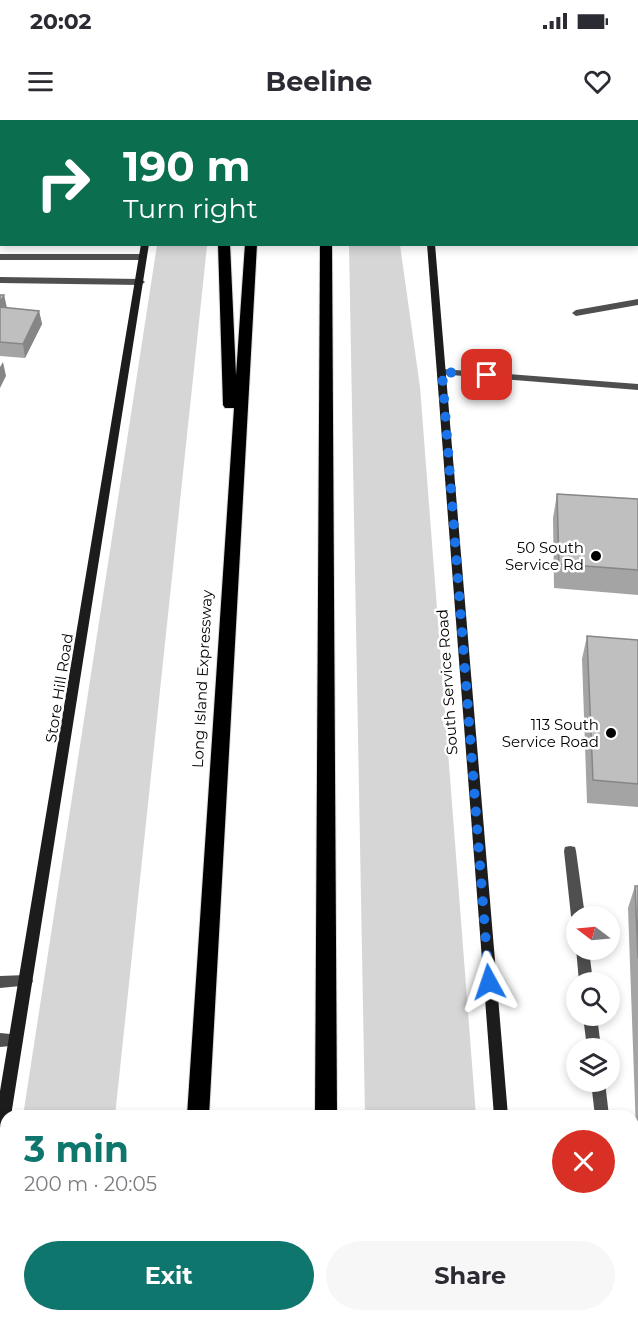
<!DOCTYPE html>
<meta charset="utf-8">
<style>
body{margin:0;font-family:Montserrat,sans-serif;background:#f7f7f7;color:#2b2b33;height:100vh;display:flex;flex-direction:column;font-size:22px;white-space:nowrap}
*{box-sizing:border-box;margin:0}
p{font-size:20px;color:#7c7c81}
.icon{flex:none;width:33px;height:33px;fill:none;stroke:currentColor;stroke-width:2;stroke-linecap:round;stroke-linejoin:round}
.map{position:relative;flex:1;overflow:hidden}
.side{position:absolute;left:0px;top:990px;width:639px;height:212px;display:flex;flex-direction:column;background:#fff;border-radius:18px 18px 0 0;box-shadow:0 3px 9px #0003}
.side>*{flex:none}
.hud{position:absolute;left:0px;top:0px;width:639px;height:126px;box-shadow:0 3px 9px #0003;background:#0b6e4f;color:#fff;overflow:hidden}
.needle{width:39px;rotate:286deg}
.controls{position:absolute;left:566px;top:786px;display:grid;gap:12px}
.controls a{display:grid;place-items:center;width:54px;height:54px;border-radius:50%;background:#fff;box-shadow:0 3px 9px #0003;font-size:30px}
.pin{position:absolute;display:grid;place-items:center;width:51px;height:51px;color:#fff;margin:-26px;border-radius:12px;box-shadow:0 3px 9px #0006}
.me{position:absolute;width:66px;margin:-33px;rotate:355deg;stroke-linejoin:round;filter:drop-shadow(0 0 4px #0008)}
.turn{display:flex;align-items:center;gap:21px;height:126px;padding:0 24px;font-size:27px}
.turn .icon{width:78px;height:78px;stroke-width:2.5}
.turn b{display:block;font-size:42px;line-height:51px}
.round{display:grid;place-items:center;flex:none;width:63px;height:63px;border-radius:32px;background:#f7f7f7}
.headline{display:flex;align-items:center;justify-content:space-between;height:102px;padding:0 24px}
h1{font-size:36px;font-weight:700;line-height:45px;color:#0f766e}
.action{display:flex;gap:12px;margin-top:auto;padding:12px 24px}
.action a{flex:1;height:69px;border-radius:36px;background:#0f766e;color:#fff;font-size:24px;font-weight:700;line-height:69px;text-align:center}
.action a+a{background:#f7f7f7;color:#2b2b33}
.status{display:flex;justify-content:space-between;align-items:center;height:42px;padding:0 30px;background:#fff;direction:ltr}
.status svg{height:16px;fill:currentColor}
header{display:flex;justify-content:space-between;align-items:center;height:78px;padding:0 24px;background:#fff;font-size:27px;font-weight:700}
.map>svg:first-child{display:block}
</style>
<div class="status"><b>20:02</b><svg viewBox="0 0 49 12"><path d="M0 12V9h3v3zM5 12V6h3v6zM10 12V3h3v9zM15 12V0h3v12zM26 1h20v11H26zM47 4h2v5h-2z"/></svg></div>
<header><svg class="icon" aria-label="menu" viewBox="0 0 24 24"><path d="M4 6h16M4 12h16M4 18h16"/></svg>Beeline<svg class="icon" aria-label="heart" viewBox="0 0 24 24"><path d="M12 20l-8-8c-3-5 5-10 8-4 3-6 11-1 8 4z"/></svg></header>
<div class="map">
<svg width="638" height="1201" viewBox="0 0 638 1201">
<rect width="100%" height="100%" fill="#fff"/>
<g fill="#d6d6d6">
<polygon points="157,125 207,126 115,996 23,996"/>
<polygon points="349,125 400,125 420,267 476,996 365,996"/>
<polygon points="6,1105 6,1196 93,1196 92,1201 0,1201 0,1145"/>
<rect x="368" y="1196" width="121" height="5"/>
</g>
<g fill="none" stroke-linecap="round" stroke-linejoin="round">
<g stroke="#dbdbdb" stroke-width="2">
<g id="highway">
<rect x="214" y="0" width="12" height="2"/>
<rect x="253" y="0" width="12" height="2"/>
<rect x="320" y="0" width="12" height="2"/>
<polygon points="218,124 230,124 236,255 245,124 257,124 209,996 187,996 234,288 225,288 223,285"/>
<polygon points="320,124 332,124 337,996 315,996"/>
<rect x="173" y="1196" width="24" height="5"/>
<rect x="314" y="1196" width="24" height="5"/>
</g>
</g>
<g fill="#4f4f4f" fill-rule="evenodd">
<polygon points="638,179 638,185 576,196 572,193 576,190"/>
<polygon points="442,249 638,264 638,270 439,254 439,250"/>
<polygon points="570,726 575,727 576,731 585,796 576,796 576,801 571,796 564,731 565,727"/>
<polygon points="576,828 589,830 593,862 579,862"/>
<polygon points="583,896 597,896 601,928 587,928"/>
<polygon points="591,962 605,962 609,996 595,996"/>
<polygon points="633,1193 635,1201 619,1201 618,1196 633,1196"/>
</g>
<g fill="#4f4f4f" fill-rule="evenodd">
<polygon points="0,134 143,134 147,137 143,140 0,140"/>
<polygon points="0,157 141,159 145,162 141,165 0,163"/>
<polygon points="26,855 31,857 33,861 31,865 0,868 0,856"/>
<polygon points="0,913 21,915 23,920 21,925 0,927"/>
</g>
<g fill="#1c1c1c" fill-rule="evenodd">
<rect x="161" y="0" width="8" height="2"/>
<rect x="415" y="0" width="8" height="2"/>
<polygon points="141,124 149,124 11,996 6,996 6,1020 0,1023 0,971"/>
<polygon points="427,124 435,124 508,996 494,996"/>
<polygon points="509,1196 525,1196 526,1201 510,1201"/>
</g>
<use href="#highway" fill="#000" fill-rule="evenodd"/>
</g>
<g fill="#a4a4a4">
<polygon points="505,0 638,0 638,18 638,2 506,2"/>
<polygon points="0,175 4,175 7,188 39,191 42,204 25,238 0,236"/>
<polygon points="557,374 638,379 638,475 554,468 553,398"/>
<polygon points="587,516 638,520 638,687 587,683 582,539"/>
<polygon points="635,766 638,766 638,1011 636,1011 628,788"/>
</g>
<g fill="#868686">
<polygon points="610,0 638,0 638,18 638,2 603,2"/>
<polygon points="2,37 2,56 0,56 0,38"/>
<polygon points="4,175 7,189 0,197 0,183"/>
<polygon points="39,191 42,204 25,238 23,224"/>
<polygon points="3,242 6,256 0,268 0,247"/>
</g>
<g fill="#bfbfbf" stroke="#868686" stroke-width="1.5">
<polygon points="7,0 23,0 26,2 3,2"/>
<polygon points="511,0 587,0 588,2 512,2"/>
<polygon points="2,2 2,37 0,38 0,3"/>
<polygon points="0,175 4,175 0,183"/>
<polygon points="0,187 39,191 23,224 0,222"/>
<polygon points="557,374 638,379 638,450 559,444"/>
<polygon points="587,516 638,520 638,664 593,660"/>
<polygon points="635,766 638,766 638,838"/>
</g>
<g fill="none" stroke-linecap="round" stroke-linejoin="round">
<polyline stroke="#1a73e8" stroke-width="10" stroke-dasharray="0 18" points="487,255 442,252 489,862"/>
</g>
<g fill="#000" stroke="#fff" stroke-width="2">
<circle cx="596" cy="436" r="6"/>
<circle cx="611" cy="613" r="6"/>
</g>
<g text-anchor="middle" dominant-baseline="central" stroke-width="5" stroke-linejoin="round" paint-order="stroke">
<g font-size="15" fill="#000" stroke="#fff" text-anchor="end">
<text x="584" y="427">50 South<tspan x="584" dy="17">Service Rd</tspan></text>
<text x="599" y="604">113 South<tspan x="599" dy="17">Service Road</tspan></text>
</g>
<g font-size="15" fill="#000" stroke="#fff">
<text transform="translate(202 559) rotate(-87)">Long Island Expressway</text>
<text transform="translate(447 562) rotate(-94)">South Service Road</text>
<text transform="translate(59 568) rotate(-81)">Store Hill Road</text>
</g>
</g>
</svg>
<div class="controls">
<a><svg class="needle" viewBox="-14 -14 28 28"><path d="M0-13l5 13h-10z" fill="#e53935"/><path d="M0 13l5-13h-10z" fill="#7c7c81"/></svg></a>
<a><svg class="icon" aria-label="search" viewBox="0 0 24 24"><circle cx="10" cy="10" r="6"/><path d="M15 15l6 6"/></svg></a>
<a><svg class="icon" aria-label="layers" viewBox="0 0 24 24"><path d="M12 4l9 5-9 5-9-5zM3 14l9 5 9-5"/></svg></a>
</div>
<div class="pin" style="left:487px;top:255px;background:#d93025"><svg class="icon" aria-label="arrive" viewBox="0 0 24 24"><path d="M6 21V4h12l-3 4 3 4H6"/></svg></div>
<svg class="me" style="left:489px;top:862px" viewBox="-20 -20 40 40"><path d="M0-17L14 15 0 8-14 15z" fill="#1a73e8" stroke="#fff" stroke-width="4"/></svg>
<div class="hud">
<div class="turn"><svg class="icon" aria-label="right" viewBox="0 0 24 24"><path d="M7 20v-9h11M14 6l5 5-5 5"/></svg><div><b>190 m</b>Turn right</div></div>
</div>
<section class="side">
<div class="headline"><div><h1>3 min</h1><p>200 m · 20:05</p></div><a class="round" style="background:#d93025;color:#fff"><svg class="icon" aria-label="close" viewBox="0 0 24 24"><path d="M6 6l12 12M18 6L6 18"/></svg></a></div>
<div class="action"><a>Exit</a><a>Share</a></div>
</section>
</div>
